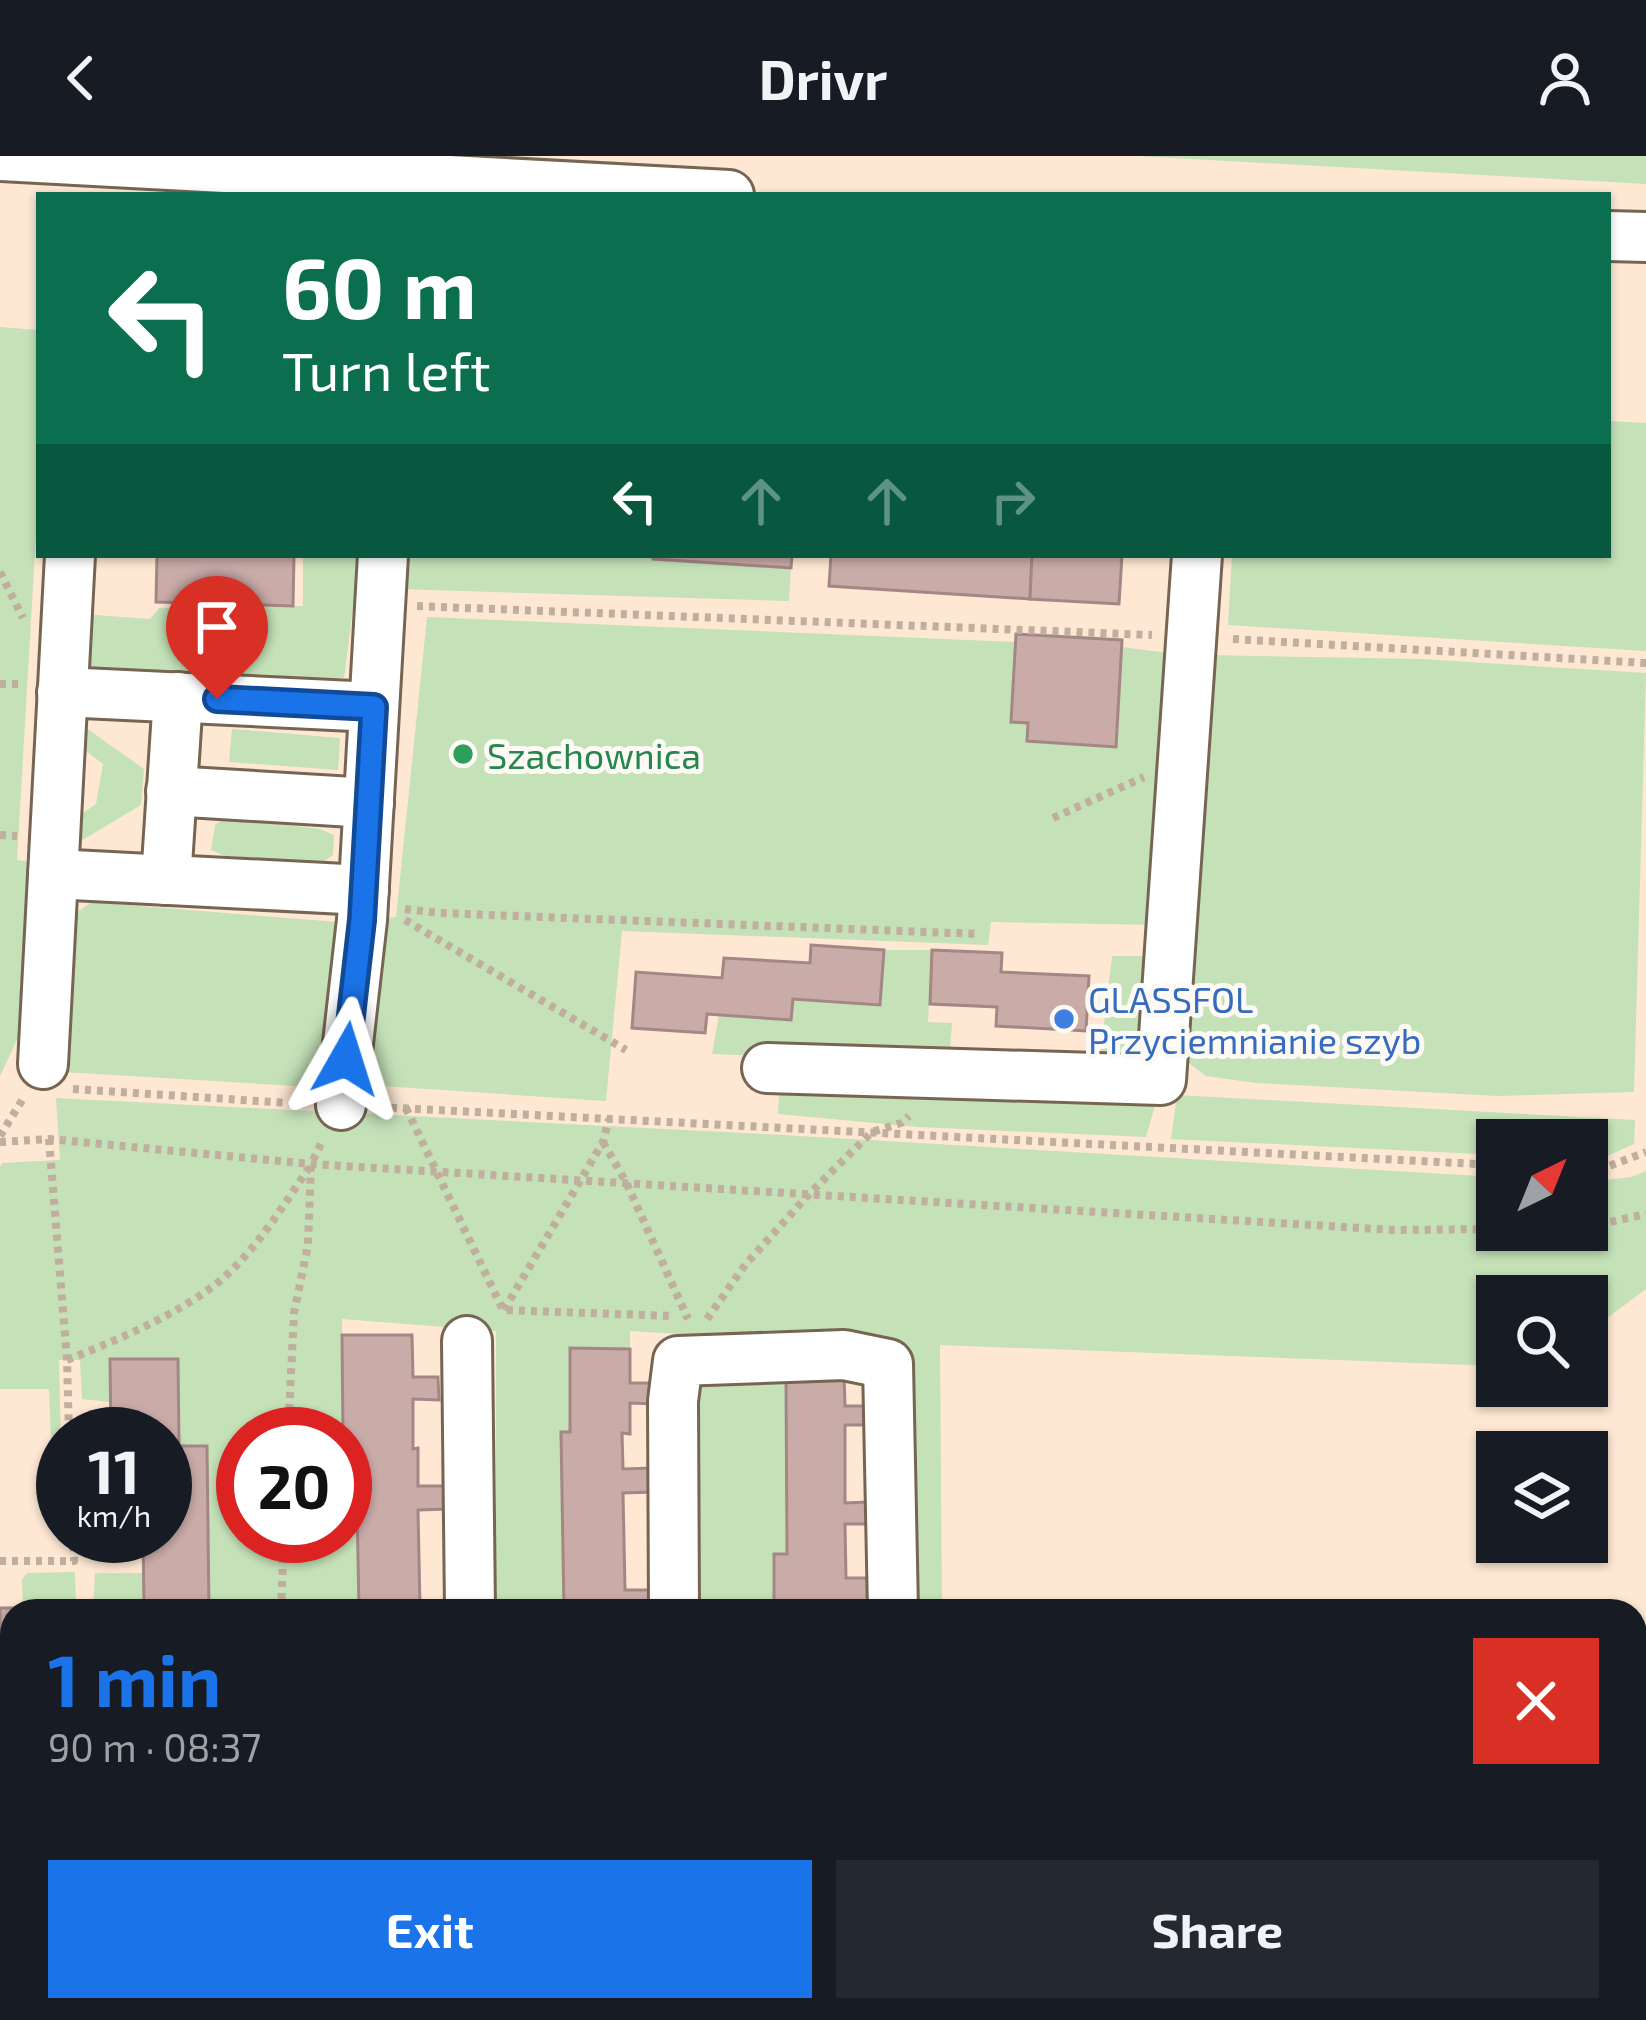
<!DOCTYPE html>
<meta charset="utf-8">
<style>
body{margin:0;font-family:"Exo 2",sans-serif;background:#242831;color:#f1f3f6;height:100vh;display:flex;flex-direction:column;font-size:45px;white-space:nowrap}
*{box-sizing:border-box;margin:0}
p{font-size:39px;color:#9ea1a6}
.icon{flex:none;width:66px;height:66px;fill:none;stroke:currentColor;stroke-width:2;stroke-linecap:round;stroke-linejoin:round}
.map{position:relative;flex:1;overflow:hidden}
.drawer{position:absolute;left:0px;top:1443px;width:1647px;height:423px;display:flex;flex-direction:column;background:#171b24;border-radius:36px 36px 0 0;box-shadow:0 3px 9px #0004}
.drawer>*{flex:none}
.hud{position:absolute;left:36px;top:36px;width:1575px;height:366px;border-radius:0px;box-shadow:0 3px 9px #0004;background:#0b6e4f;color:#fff;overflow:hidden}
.needle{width:78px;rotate:43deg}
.fabs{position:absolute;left:1476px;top:963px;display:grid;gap:24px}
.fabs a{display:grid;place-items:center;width:132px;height:132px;border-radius:0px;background:#171b24;box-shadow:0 3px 9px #0004;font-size:60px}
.speed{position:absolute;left:36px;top:1251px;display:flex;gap:24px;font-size:60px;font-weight:700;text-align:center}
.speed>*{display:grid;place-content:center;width:156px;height:156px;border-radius:50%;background:#171b24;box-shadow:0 3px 9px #0004;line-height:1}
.speed small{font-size:30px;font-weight:400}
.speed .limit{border:18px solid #d22;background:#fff;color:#111}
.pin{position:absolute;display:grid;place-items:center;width:102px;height:102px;color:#fff;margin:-123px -51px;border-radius:50% 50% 50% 0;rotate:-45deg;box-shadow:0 0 12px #0007}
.pin .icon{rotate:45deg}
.me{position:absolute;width:132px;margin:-66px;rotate:6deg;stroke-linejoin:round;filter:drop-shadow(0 0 9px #0008)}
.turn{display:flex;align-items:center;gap:42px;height:252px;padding:0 48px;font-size:54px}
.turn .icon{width:156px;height:156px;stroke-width:2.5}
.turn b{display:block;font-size:84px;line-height:102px}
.lanes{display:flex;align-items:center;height:114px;padding:0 48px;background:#0003;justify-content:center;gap:60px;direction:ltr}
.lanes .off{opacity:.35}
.round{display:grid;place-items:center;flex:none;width:126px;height:126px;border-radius:0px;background:#242831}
.headline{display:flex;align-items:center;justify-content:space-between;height:204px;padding:0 48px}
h1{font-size:72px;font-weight:700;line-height:90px;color:#1a73e8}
.button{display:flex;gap:24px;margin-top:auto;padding:24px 48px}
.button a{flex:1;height:138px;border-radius:0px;background:#1a73e8;color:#fff;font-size:48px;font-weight:700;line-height:138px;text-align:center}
.button a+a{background:#242831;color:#f1f3f6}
header{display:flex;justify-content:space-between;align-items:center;height:156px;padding:0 48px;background:#171b24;font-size:54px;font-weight:700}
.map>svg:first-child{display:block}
</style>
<header><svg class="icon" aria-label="back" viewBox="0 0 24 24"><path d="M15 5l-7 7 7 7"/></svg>Drivr<svg class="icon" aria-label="person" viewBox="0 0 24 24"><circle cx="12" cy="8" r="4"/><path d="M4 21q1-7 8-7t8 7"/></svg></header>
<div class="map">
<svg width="1646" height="1864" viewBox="0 0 1646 1864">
<rect width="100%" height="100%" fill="#fee8d4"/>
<g fill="#c4e1b8">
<polygon points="1137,0 1646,0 1646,28"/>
<polygon points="0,171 39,174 39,328 17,704 36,706 30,856 0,920"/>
<polygon points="1608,265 1646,267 1646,495 1228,469 1232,399 1608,399"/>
<polygon points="303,399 360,399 344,522 95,518 79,505 82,458 150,463 159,452 303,450"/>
<polygon points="399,399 653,399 654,404 791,412 789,445 397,433"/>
<polygon points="427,461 1015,486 1016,478 1122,484 1122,491 1176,498 1163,769 991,766 988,789 622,775 606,945 382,930 370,901 375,763 396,761"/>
<polygon points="1206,499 1422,503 1646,517 1634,936 1497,940 1256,927 1206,920 1182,902"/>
<polygon points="79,567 144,613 141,649 69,692 70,666 96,648 103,608 74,586"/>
<polygon points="232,573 340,582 338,614 229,606"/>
<polygon points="225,662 320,673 334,679 333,699 323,706 225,700 211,694 215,669"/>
<polygon points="91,746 349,767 331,932 63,916 67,764"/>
<polygon points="884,794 932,794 928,866 952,867 949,907 712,898 719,859 790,864 793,843 880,849"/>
<polygon points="1112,800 1156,800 1141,900 1099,911"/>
<polygon points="780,921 1157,943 1146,981 918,971 778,958"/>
<polygon points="1177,939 1635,964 1634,988 1596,1005 1587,1004 1587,984 1497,984 1497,999 1171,983"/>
<polygon points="56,942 765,978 1497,1021 1497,1074 1587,1074 1587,1026 1631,1021 1646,1015 1646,1133 1587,1177 1587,1140 1497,1140 1497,1210 940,1189 942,1455 915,1455 905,1192 630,1175 630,1193 570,1193 570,1276 561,1277 564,1455 496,1455 496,1175 342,1163 343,1278 243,1278 243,1380 345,1380 345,1294 356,1294 359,1455 209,1455 207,1291 179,1290 111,1203 110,1246 82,1243 80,1204 59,1204 61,1286 51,1285 49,1233 0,1233 0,1011 2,1007 60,1004"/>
<polygon points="730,1217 786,1219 787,1398 774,1399 774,1455 691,1455 694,1231"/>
<polygon points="75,1416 76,1451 23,1452 22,1424 27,1417"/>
<polygon points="95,1417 144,1417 144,1451 93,1451"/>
<polygon points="1635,1492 1646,1492 1646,1864 1245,1864 1245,1854 1635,1854"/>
<polygon points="0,1597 12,1598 12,1763 0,1763"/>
<rect x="150" y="1854" width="312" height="10"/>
</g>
<g fill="#c9aba8" stroke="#a48785" stroke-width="3">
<polygon points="157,399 294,399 293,450 156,446"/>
<polygon points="653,399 792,399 791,412 653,403"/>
<polygon points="831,399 1032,399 1030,443 829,430"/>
<polygon points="1032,399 1122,399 1119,448 1030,443"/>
<polygon points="1016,478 1122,484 1116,591 1027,585 1028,567 1011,566"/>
<polygon points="811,789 884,794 880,849 793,843 791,864 707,858 705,877 632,872 636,816 722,822 724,802 810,807"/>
<polygon points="932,794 1002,797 1001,816 1089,820 1086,875 996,870 997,851 930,848"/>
<polygon points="342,1179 412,1179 413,1221 438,1221 439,1244 413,1243 413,1293 418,1292 418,1330 448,1330 448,1353 418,1354 420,1451 450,1450 450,1455 359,1455 356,1294 345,1294 345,1278 343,1278"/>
<polygon points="570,1192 630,1193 630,1227 654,1227 654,1248 630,1247 630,1278 622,1277 623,1313 653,1312 653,1336 623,1337 625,1434 655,1434 655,1455 564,1455 561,1276 570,1276"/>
<polygon points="110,1203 178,1203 179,1290 207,1290 209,1455 12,1455 12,1514 0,1515 0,1452 144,1451 143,1380 165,1380 165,1278 111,1278"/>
<polygon points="786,1219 844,1219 845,1250 870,1250 870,1269 845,1269 845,1347 867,1346 867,1368 845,1368 846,1422 876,1422 876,1455 774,1455 774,1398 787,1398"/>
<rect x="150" y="1854" width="57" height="10"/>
<rect x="352" y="1854" width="62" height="10"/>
<polygon points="666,1854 705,1854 704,1864 665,1864"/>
</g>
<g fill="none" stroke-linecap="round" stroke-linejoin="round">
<g stroke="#776553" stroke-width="54">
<g id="minor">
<polyline points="1,0 729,39"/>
<polyline points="1608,80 1646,81"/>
<polyline points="62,536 374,551"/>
<polyline points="171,635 369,647"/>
<polyline points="53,718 364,734"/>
<polyline points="166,724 178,541"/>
<polyline points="43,908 70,399"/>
<polyline points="767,912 1161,924 1197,399"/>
<polyline points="341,949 362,764 383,399"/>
<polyline points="467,1185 470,1455"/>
<polyline points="674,1455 673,1245 678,1205 844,1199 888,1208 893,1455"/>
<polyline points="481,1864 481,1854"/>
<polyline points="612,1864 614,1854"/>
</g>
</g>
<g stroke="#c0ae9e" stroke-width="8" stroke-dasharray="6 6" stroke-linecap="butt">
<polyline points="0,416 23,462"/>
<polyline points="417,450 1152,479"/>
<polyline points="1233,483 1646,507"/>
<polyline points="0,528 20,528"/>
<polyline points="1053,662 1144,621"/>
<polyline points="0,679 17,680"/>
<polyline points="405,753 439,757 979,778"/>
<polyline points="405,764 626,894"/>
<polyline points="73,933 304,948"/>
<polyline points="379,951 1497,1009"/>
<polyline points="406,952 503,1154 673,1160"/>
<polyline points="0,980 24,941"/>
<polyline points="49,983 67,1204 69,1278"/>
<polyline points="0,986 49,983 311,1008 1393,1074 1497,1073"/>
<polyline points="603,986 626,1026 688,1163"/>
<polyline points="1587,1014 1596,1015 1646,996"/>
<polyline points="1587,1071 1646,1058"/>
<polyline points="504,1154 603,986 609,963"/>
<polyline points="707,1163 745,1109 810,1037 872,976 901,967 909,960"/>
<path d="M67,1204C119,1183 171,1162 216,1128C254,1098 282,1051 309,1012"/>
<polyline points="288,1278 294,1157 308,1089 311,1008 323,984"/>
<polyline points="0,1405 74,1405 73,1380"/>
<polyline points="281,1455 284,1380"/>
<polyline points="0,1583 12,1584"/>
<polyline points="0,1775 12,1774"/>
<polyline points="269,1864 271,1854"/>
<polyline points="560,1864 562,1854"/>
</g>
<use href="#minor" stroke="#fff" stroke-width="48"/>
</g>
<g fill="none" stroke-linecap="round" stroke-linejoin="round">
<g stroke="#114b97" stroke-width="30">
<polyline id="route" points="217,543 374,551 362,764 346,903"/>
</g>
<use href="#route" stroke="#1a73e8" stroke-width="21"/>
</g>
<circle fill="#2e9e5b" stroke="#fdf9f5" stroke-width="4.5" cx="463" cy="598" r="12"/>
<circle fill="#3f7fe0" stroke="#fdf9f5" stroke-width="4.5" cx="1064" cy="863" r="12"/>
<g text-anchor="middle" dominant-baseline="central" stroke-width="10" stroke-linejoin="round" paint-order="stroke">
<g font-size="36" fill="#27864d" stroke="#fdf9f5" text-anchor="start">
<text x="487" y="598">Szachownica</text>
</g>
<g font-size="36" fill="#366cbe" stroke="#fdf9f5" text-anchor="start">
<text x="1088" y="842">GLASSFOL<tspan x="1088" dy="41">Przyciemnianie szyb</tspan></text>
</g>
</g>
</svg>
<div class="fabs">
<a><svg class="needle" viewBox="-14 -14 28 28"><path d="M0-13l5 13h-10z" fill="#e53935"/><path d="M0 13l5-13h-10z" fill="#9ea1a6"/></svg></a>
<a><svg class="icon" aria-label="search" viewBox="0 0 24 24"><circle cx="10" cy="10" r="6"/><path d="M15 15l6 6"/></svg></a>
<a><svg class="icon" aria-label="layers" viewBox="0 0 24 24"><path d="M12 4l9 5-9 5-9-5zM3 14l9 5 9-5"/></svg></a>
</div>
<div class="speed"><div>11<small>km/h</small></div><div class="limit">20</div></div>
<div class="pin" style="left:217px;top:543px;background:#d93025"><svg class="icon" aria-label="arrive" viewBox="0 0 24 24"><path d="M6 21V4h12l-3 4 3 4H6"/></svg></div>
<svg class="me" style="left:346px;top:903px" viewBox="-20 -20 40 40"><path d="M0-17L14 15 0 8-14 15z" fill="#1a73e8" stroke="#fff" stroke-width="4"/></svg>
<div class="hud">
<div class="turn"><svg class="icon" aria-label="left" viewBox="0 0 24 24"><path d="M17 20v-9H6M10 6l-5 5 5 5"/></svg><div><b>60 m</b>Turn left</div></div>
<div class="lanes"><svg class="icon" aria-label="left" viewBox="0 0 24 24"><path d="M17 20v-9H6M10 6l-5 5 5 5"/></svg><svg class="icon off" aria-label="ahead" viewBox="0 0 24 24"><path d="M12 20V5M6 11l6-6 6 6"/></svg><svg class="icon off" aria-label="ahead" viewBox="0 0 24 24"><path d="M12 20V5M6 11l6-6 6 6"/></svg><svg class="icon off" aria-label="right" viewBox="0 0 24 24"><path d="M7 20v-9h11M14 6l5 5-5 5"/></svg></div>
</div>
<section class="drawer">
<div class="headline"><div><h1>1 min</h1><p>90 m · 08:37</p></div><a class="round" style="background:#d93025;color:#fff"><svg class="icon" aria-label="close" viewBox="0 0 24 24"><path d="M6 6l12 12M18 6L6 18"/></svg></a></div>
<div class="button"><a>Exit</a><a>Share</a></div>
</section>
</div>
